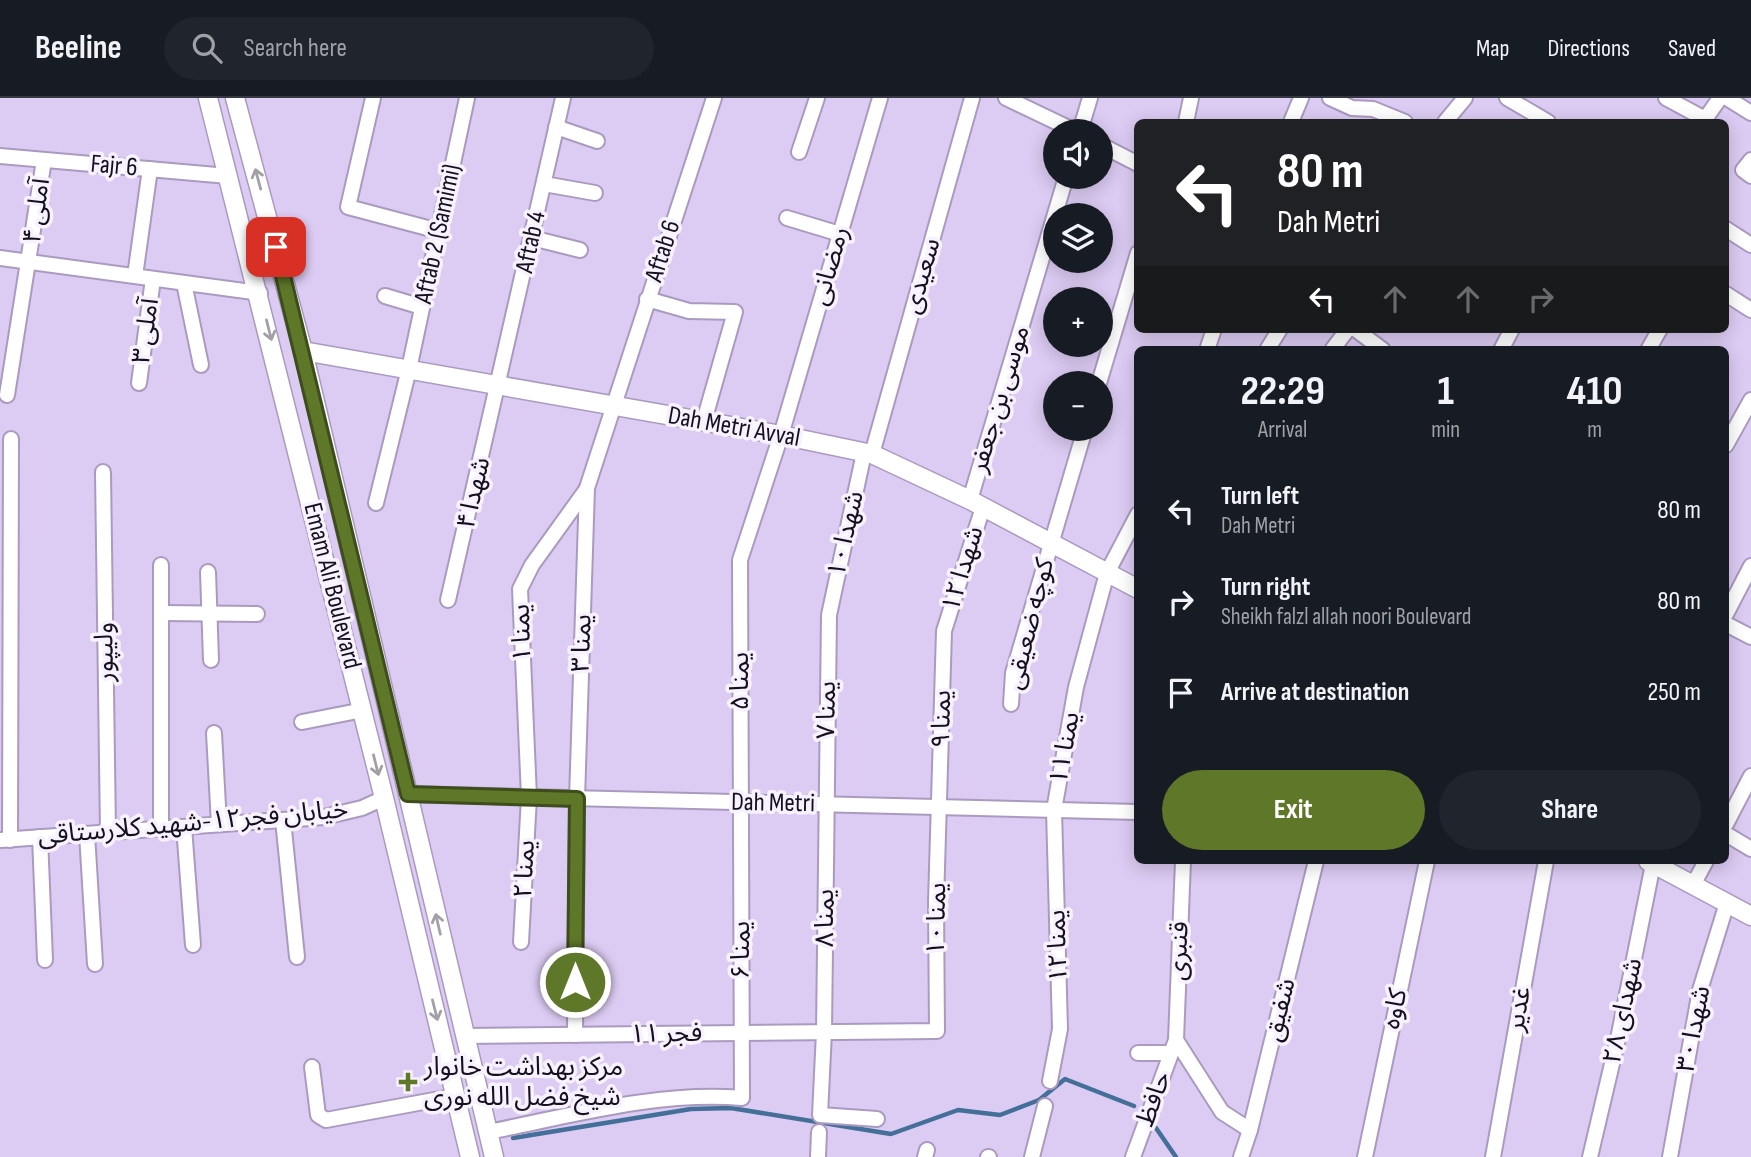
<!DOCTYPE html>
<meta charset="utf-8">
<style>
body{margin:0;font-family:"Sofia Sans Condensed","Noto Sans Arabic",sans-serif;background:#20242c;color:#f1f3f6;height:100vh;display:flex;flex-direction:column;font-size:26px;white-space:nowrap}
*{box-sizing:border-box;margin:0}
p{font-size:23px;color:#9ea1a6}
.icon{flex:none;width:38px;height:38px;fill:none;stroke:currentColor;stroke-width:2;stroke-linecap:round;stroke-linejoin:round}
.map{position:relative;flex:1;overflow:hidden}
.details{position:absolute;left:1134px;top:248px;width:595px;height:518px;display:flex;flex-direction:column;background:#171b24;border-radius:10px;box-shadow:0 4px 18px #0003}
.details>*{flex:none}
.hud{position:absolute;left:1134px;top:21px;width:595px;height:214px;border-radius:10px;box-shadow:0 4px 18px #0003;background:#202124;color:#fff;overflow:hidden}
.tools{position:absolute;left:1043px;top:21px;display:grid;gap:14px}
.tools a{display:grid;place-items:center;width:70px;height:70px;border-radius:50%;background:#171b24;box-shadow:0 4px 18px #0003;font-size:35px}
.pin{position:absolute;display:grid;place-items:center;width:60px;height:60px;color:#fff;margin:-30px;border-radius:14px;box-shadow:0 4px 10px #0006}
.me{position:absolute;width:77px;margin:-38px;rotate:0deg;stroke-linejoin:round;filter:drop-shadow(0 0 5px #0008)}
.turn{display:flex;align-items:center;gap:24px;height:147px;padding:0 28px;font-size:32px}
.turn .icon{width:91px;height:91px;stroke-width:2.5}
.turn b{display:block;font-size:49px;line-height:60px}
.lanes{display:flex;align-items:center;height:66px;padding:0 28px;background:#0003;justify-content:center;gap:35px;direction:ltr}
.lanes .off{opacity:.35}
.eta{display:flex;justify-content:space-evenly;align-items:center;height:119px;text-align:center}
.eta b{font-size:42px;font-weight:700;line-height:49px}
.cta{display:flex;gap:14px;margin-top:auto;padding:14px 28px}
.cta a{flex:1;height:80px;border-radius:42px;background:#5e7729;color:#fff;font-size:28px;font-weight:700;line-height:80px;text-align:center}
.cta a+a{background:#20242c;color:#f1f3f6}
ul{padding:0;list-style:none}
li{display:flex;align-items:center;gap:21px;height:91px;padding:0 28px}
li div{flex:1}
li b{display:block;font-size:26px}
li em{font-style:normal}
header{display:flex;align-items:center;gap:42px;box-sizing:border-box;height:98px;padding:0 35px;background:#171b24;border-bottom:2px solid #363941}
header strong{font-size:33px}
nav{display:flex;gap:38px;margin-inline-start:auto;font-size:24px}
.search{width:490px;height:63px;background:#20242c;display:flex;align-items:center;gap:18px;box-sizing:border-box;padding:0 24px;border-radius:38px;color:#9ea1a6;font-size:26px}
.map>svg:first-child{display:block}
</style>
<header>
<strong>Beeline</strong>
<div class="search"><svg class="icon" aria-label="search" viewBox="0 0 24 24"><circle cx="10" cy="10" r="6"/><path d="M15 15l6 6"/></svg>Search here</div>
<nav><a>Map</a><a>Directions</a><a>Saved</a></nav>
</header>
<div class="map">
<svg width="1751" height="1059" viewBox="0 0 1751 1059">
<rect width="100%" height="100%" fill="#dccbf3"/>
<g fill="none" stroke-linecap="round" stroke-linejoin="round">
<g stroke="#436f98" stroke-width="4.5">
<polyline points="1156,1030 1176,1059"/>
<polyline points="513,1040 691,1011 731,1010 891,1036 958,1012 1000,1017 1039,1002 1065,981 1134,1008"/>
</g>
<g stroke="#ab9ac0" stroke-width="18">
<g id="minor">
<polyline points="373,0 348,109 439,133"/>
<polyline points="1006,0 1075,33"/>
<polyline points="1330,0 1352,10 1373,11 1405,24"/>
<polyline points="1507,0 1548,24"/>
<polyline points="1666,0 1705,21"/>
<polyline points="1727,0 1751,15"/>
<polyline points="1186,24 1191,0"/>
<polyline points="1291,24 1301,0"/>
<polyline points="1445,24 1465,0"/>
<polyline points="1703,24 1720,0"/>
<polyline points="556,29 597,43"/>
<polyline points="1080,33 1090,0"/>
<polyline points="1101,47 1138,66"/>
<polyline points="799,54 817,0"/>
<polyline points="0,58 228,78"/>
<polyline points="1751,62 1743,72 1751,78"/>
<polyline points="544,86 595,95"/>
<polyline points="787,120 840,136"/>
<polyline points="1726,131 1751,147"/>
<polyline points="532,140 580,152"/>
<polyline points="0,160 260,195"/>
<polyline points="135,178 150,71"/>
<polyline points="184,185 201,267"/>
<polyline points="1726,196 1751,212"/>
<polyline points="385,198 422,209"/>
<polyline points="647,201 689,213 735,214 704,323"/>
<polyline points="1355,231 1383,252"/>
<polyline points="1207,252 1214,231"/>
<polyline points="1267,252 1280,231"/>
<polyline points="1332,252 1348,231"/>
<polyline points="1501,252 1512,231"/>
<polyline points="1648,252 1660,231"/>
<polyline points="139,285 153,181"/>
<polyline points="1099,285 1138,155"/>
<polyline points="7,297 44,62"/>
<polyline points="1726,347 1751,302"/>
<polyline points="864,355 829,517 824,934 820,1017 877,1021"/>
<polyline points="872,356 972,0"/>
<polyline points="103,374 108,735"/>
<polyline points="970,402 1066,79"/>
<polyline points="376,405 409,271 467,0"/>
<polyline points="208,474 211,562"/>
<polyline points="448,502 563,0"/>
<polyline points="162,515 257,516"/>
<polyline points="1726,516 1751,468"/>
<polyline points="1726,526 1751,539"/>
<polyline points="1011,606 1013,575 1085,331"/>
<polyline points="302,624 363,612"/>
<polyline points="214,635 219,726"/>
<polyline points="408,696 1138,714"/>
<polyline points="283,722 297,859"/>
<polyline points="1726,726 1751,678"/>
<polyline points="184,729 193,847"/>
<polyline points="161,731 161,467"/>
<polyline points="87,736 95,866"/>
<polyline points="1726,736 1751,751"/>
<polyline points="40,739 45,862"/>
<polyline points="1,742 324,719 362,710 384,700"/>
<polyline points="10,742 11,341"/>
<polyline points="1693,787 1706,763"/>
<polyline points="521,844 529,699 520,491 532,467 586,392"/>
<polyline points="575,937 577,701 587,390 714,0"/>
<polyline points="465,938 937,933 936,804 944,533 983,409"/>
<polyline points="1176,942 1222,1014 1250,1032"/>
<polyline points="1138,955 1171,955"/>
<polyline points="312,969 318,1017 326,1022 456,998"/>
<polyline points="1050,983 1060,931 1054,712 1076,589 1107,475 1138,416"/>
<path d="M488,1034C570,1018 657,993 742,1000L740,462L781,337L880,0"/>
<polyline points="818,1059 819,1034"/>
<polyline points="925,1059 927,1052"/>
<polyline points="988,1059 989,1059"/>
<polyline points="1032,1059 1045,1008"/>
<polyline points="1133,1059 1176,942 1183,763"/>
<polyline points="1241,1059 1250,1032 1316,763"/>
<polyline points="1365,1059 1427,763"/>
<polyline points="1493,1059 1546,763"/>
<polyline points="1590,1059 1619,936 1653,766"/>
<polyline points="1670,1059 1700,892 1727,805"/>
</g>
</g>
<g stroke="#ab9ac0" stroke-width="21">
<g id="major">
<polyline points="208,0 384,700 470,1059"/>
<polyline points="235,0 303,253 494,1059"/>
<polyline points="303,253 781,337 872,356 970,402 1138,491"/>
<polyline points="1648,763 1751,818"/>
</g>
</g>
<use href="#minor" stroke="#fff" stroke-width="14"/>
<use href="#major" stroke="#fff" stroke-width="18"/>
</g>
<defs><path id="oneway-shaft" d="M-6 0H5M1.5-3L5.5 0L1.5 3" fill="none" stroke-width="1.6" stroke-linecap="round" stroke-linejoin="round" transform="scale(1.75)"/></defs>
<g stroke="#a29fa5">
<use href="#oneway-shaft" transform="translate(258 81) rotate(-105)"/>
<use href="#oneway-shaft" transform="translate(269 232) rotate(76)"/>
<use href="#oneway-shaft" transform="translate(376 667) rotate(76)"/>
<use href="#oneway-shaft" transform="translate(438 826) rotate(-103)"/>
<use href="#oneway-shaft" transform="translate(435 912) rotate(76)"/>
</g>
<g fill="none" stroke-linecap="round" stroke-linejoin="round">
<g stroke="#3d4d1b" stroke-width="18">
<polyline id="route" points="276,149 408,696 577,701 575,884"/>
</g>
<use href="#route" stroke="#5e7729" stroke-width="12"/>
</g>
<path fill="#5e7729" stroke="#f7f2fe" stroke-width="2.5" d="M404.5 973.5h7v7h7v7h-7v7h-7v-7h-7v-7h7z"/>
<g text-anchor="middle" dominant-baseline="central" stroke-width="7" stroke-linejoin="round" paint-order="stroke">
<g font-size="26" fill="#160f1d" stroke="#f7f2fe">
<text transform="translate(114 68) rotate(5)">Fajr 6</text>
<text transform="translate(37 113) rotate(-82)">آملی ۴</text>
<text transform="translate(438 136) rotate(-78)">Aftab 2 (Samimi)</text>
<text transform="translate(531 144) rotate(-78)">Aftab 4</text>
<text transform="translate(663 153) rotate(-72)">Aftab 6</text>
<text transform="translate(830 168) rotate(-74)">رمضانی</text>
<text transform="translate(922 178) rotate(-74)">سعیدی</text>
<text transform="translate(146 233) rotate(-82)">آملی ۳</text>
<text transform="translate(1000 301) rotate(-73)">موسی بن جعفر</text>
<text transform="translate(734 329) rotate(10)">Dah Metri Avval</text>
<text transform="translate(474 395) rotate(-77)">شهدا ۴</text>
<text transform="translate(846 436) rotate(-77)">شهدا ۱۰</text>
<text transform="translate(963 471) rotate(-73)">شهدا ۱۲</text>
<text transform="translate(332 488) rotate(76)">Emam Ali Boulevard</text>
<text transform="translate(1030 526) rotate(-76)">کوچه ضعیقی</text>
<text transform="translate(522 535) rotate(-92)">یمنا ۱</text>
<text transform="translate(582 545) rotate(-88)">یمنا ۳</text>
<text transform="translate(105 554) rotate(-91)">ولیپور</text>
<text transform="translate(740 583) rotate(-90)">یمنا ۵</text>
<text transform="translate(827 612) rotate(-89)">یمنا ۷</text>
<text transform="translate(942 621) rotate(-89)">یمنا ۹</text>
<text transform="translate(1065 650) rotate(-80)">یمنا ۱۱</text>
<text transform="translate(773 705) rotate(1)">Dah Metri</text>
<text transform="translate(193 725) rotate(-5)">خيابان فجر۱۲-شهيد كلارستاقی</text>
<text transform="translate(525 771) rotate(-87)">یمنا ۲</text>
<text transform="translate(825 820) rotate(-90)">یمنا ۸</text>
<text transform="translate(937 821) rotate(-89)">یمنا ۱۰</text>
<text transform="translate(1058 848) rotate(-92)">یمنا ۱۲</text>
<text transform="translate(741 852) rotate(-90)">یمنا ۶</text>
<text transform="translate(1179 853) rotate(-88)">قنبری</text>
<text transform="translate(1395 911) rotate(-78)">کاوه</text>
<text transform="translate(1519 911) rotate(-80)">غدیر</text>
<text transform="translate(1280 912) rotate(-76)">شفیق</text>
<text transform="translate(1623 913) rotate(-78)">شهدای ۲۸</text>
<text transform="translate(1694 931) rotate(-79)">شهدا ۳۰</text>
<text transform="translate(666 936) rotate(-1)">فجر ۱۱</text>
<text transform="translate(1154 1001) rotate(-70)">حافظ</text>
</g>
<g font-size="26" fill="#160f1d" stroke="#f7f2fe" text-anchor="start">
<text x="424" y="969">مرکز بهداشت خانوار<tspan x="424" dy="30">شیخ فضل الله نوری</tspan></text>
</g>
</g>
</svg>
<div class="tools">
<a><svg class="icon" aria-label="sound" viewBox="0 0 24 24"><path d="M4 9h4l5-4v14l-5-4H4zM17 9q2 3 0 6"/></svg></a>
<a><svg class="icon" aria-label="layers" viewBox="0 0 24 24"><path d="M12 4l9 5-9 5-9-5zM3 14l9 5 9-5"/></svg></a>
<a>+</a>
<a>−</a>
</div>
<div class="pin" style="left:276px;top:149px;background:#d93025"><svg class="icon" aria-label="arrive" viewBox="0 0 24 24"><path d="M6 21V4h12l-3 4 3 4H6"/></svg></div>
<svg class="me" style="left:575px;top:884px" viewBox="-20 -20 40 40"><circle r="17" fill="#5e7729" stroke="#fff" stroke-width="3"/><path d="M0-11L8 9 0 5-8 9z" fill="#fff"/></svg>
<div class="hud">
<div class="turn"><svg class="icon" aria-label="left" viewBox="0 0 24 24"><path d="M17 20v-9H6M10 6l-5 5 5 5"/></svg><div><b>80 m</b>Dah Metri</div></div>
<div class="lanes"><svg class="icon" aria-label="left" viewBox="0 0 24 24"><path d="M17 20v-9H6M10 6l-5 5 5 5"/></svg><svg class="icon off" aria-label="ahead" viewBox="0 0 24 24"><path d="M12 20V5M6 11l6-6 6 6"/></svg><svg class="icon off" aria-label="ahead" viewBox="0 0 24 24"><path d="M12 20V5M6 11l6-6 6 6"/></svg><svg class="icon off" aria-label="right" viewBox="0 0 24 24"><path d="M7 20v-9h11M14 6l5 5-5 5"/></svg></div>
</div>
<section class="details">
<div class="eta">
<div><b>22:29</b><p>Arrival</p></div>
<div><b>1</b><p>min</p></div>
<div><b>410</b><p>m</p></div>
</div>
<ul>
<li><svg class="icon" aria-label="left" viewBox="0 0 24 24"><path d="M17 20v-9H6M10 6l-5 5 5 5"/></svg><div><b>Turn left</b><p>Dah Metri</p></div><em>80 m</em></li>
<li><svg class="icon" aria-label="right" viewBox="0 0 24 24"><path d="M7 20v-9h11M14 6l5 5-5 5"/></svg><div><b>Turn right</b><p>Sheikh falzl allah noori Boulevard</p></div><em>80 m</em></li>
<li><svg class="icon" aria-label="arrive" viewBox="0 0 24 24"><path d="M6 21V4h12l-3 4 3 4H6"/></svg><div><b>Arrive at destination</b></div><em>250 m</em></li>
</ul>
<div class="cta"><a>Exit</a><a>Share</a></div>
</section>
</div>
